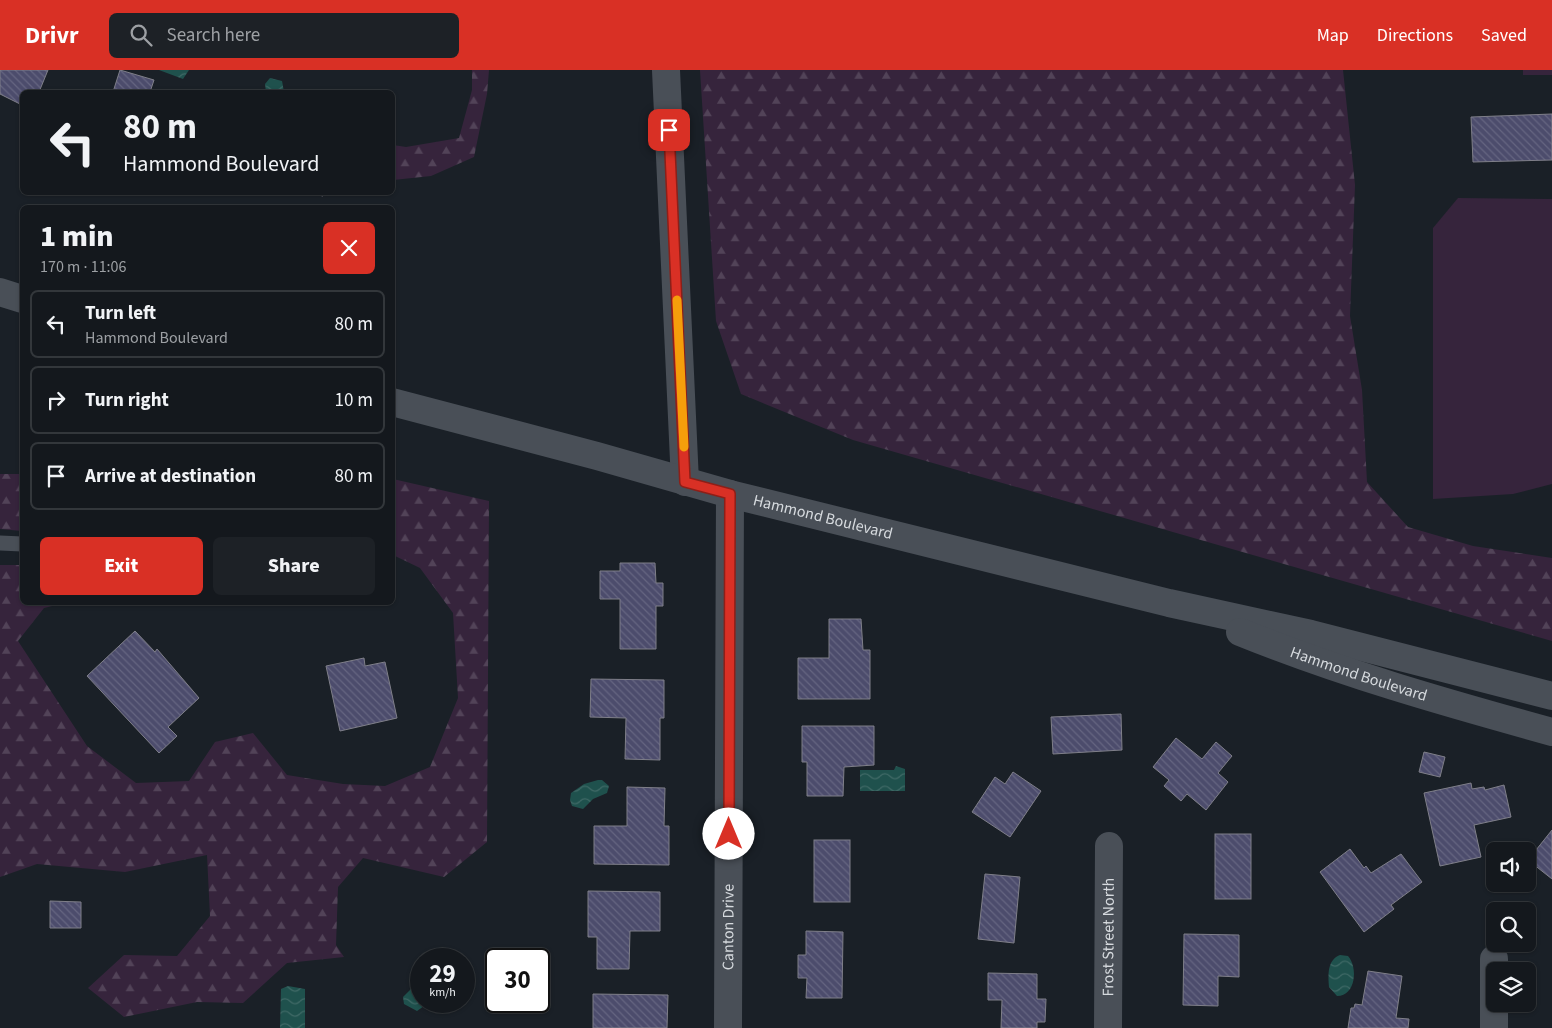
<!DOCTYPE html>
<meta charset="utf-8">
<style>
body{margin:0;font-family:"Source Sans 3",sans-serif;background:#1d2126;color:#f1f3f6;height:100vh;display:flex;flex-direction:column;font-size:19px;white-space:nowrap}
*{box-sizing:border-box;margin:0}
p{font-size:16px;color:#9da0a4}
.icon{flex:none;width:28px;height:28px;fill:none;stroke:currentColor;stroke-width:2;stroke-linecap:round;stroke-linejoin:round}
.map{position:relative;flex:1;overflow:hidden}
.side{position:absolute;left:20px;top:135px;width:375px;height:400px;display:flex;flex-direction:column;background:#14181d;border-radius:8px;box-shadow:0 1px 4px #0004,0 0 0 1px #33373b}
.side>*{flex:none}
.guide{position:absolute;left:20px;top:20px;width:375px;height:105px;border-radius:8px;box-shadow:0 1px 4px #0004,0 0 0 1px #33373b;background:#14181d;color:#f1f3f6;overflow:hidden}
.controls{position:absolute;left:1486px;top:772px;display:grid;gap:10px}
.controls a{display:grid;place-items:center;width:50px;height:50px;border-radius:8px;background:#14181d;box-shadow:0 1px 4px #0004,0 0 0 1px #33373b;font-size:25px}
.speed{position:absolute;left:410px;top:878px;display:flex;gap:10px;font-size:25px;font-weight:700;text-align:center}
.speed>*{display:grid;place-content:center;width:65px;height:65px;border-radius:50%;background:#14181d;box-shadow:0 1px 4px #0004,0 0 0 1px #33373b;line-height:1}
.speed small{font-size:12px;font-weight:400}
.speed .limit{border:2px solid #111;border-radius:8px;background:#fff;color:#111}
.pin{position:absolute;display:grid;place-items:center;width:42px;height:42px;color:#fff;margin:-21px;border-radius:10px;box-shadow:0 2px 8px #0006}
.me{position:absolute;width:55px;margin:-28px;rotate:0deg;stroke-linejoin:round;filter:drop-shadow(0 0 4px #0008)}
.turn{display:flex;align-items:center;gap:18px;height:105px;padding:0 20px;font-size:22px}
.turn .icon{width:65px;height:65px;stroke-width:2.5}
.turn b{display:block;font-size:35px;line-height:42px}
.round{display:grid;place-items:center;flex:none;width:52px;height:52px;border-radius:8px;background:#1d2126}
.headline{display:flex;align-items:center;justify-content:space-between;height:85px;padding:0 20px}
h1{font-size:30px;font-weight:800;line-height:38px}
.action{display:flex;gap:10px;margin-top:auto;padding:10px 20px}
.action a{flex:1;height:58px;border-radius:8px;background:#d93025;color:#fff;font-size:20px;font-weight:800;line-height:58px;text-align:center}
.action a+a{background:#1d2126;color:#f1f3f6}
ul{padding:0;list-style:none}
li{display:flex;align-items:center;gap:15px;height:68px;margin:0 10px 8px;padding:0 10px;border:2px solid #33373b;border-radius:8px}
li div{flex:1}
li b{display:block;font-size:19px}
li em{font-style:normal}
header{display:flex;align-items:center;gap:30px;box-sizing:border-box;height:70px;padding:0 25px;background:#d93025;color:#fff}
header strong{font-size:24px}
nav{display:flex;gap:28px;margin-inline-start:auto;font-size:18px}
.search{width:350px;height:45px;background:#1d2126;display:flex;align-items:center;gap:12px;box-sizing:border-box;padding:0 18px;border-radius:8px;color:#9da0a4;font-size:19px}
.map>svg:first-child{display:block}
</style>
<header>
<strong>Drivr</strong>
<div class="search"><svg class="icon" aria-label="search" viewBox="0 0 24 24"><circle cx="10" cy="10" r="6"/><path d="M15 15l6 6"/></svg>Search here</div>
<nav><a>Map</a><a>Directions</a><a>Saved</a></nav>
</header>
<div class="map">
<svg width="1552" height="958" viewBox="0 0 1552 958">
<defs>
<pattern id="forest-firs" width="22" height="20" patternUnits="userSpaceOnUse" patternTransform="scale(1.25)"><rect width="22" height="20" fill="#36243c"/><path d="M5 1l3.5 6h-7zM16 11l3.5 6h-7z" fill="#524358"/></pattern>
<pattern id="water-waves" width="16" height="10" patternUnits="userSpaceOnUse" patternTransform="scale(1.25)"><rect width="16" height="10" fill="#1f514d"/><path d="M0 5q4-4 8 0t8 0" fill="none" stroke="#3f6966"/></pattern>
<pattern id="building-back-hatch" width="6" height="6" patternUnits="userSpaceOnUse" patternTransform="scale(1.25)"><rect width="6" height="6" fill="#4c4c6c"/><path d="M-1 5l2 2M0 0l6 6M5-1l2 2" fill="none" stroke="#656581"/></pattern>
</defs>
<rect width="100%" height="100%" fill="#1a2027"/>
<g fill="url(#forest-firs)">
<polygon points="472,0 489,0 487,24 474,87 431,106 393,110 393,75 406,77 459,68 472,20"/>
<polygon points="700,0 1343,0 1355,115 1350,246 1362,320 1367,412 1408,457 1473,476 1552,488 1552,571 853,370 741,324 716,251"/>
<polygon points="0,404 22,404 22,461 0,459"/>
<polygon points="393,409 489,431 487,772 444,807 363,788 338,817 336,875 344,887 287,893 243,933 197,932 124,947 88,918 124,885 177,886 210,846 207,785 125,802 37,794 0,807 0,495 22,495 22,532 64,533 44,538 18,571 87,676 136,713 189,711 215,672 253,663 287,705 343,714 385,716 430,697 458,628 453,543 420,498 393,485"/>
</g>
<g fill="#36243c">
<rect x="1523" y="0" width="29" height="5"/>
<polygon points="1458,128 1552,129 1552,414 1513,424 1433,429 1433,158"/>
</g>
<g fill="url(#water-waves)">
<polygon points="159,0 189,0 183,9"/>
<polygon points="270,8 282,11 284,22 266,22 265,14"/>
<polygon points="896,696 905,699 905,721 860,721 860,700 894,700"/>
<polygon points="598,710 602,710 609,716 607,723 593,729 583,739 572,736 570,730 571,723 584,714"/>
<path d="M1340,885L1348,886C1358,897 1356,926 1337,926L1329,917C1328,905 1327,890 1340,885Z"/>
<polygon points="288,916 305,919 305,958 280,958 281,919"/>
<polygon points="411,919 421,921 421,931 431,931 417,941 404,934 403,927"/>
</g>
<g fill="url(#building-back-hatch)" stroke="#7f7f89">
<polygon points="0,0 48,0 39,22 22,22 22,35 0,24"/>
<polygon points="120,0 154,10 150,22 113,22"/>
<polygon points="1552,44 1552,90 1473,92 1471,47"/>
<polygon points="305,122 324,122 323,126"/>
<polygon points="620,493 655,493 656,513 663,513 663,536 656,536 656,579 620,579 620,529 600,529 600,501 620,501"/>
<polygon points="829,549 861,549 863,580 870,580 870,629 798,629 798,588 829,588"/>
<polygon points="135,561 155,582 157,579 199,628 168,657 177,666 159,683 87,606"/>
<polygon points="364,588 365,596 385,592 397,648 340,661 326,596"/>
<polygon points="591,609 664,610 664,648 660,648 660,690 625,689 626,648 590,647"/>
<polygon points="1121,644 1122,680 1053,684 1051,647"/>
<polygon points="802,656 874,656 874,695 844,697 843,726 807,726 807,692 802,692"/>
<polygon points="1176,668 1202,689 1216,672 1232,686 1218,703 1228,712 1206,740 1187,724 1181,731 1164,716 1169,710 1153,697"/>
<polygon points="1424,682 1445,687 1440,707 1419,702"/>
<polygon points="1013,702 1041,721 1010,767 972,742 995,707 1005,714"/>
<polygon points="1471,713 1472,719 1484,717 1485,720 1504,715 1511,747 1474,755 1481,787 1440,796 1424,723"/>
<polygon points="627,717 665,718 664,756 669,756 669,795 594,794 594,756 627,756"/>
<polygon points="1552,760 1552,809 1528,790"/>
<rect x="1215" y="764" width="36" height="65"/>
<rect x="814" y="770" width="36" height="62"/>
<polygon points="1350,779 1364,798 1366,796 1371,803 1401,784 1422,812 1391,835 1394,839 1364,862 1320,802"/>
<polygon points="985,804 1020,807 1014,873 978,869"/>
<polygon points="588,821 660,822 660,861 630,861 629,899 597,899 597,867 588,867"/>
<polygon points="50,831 81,832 81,858 50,858"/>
<polygon points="806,861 843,862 842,928 806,928 807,908 798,908 798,885 806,885"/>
<polygon points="1184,864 1239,865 1239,907 1218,906 1218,936 1183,935"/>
<polygon points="1368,901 1402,906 1396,948 1409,949 1408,958 1348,958 1351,938 1354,938 1355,934 1362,935"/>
<polygon points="988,903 1037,904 1037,929 1046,929 1045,952 1037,952 1037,958 1001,958 1002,930 988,930"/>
<polygon points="593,924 668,925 667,958 593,958"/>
</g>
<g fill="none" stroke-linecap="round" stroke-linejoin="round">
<polyline stroke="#494f57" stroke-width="15" points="0,473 22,474"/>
<g stroke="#494f57" stroke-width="28">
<polyline points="666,0 685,412"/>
<path id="s1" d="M728,958L730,424"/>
<path id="s2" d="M1108,958L1109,776"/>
<polyline points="1494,958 1494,889"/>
</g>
<g stroke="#494f57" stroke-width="28">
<polyline points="0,222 22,229"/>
<path id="s3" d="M392,332L597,386L730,424L1169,533L1311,564L1552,626"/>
<path id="s4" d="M1240,562C1341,603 1447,633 1552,662"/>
</g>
</g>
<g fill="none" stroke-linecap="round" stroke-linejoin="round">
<g stroke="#8d1f18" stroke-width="12">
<polyline id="route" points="669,60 685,412 730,424 729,764"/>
</g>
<use href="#route" stroke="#d93025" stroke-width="9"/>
<polyline stroke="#f59e0b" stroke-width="9" points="677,230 684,377"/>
</g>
<g text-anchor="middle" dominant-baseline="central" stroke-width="4" stroke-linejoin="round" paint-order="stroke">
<g font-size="16" fill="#d6dade" stroke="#070a0c">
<text stroke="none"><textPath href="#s3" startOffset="446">Hammond Boulevard</textPath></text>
<text stroke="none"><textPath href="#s4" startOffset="126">Hammond Boulevard</textPath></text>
<text stroke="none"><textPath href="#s1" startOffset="101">Canton Drive</textPath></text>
<text stroke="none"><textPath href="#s2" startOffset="91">Frost Street North</textPath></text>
</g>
</g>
</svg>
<div class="controls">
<a><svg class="icon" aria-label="sound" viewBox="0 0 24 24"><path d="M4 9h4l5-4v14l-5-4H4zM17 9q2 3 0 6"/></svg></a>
<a><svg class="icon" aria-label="search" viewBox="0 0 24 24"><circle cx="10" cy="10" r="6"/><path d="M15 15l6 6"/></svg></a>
<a><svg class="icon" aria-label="layers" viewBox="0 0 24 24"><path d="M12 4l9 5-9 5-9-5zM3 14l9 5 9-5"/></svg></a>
</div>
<div class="speed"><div>29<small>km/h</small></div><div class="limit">30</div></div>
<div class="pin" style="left:669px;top:60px;background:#d93025"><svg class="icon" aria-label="arrive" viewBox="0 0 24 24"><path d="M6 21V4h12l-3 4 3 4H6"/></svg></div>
<svg class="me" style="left:729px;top:764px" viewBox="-20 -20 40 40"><circle r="19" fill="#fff"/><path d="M0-13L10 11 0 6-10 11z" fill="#d93025"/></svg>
<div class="guide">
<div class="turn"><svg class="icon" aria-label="left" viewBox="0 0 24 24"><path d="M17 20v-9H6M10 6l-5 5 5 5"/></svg><div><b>80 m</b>Hammond Boulevard</div></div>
</div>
<section class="side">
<div class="headline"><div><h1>1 min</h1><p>170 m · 11:06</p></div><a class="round" style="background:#d93025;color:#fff"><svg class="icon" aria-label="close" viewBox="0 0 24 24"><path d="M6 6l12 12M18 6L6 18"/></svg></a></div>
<ul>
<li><svg class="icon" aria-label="left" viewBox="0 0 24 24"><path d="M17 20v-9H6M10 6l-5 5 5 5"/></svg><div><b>Turn left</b><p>Hammond Boulevard</p></div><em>80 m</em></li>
<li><svg class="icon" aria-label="right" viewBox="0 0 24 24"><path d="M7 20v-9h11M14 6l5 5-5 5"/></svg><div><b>Turn right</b></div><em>10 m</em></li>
<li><svg class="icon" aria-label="arrive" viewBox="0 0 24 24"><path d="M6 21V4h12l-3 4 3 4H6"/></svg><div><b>Arrive at destination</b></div><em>80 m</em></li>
</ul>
<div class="action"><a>Exit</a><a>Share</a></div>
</section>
</div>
